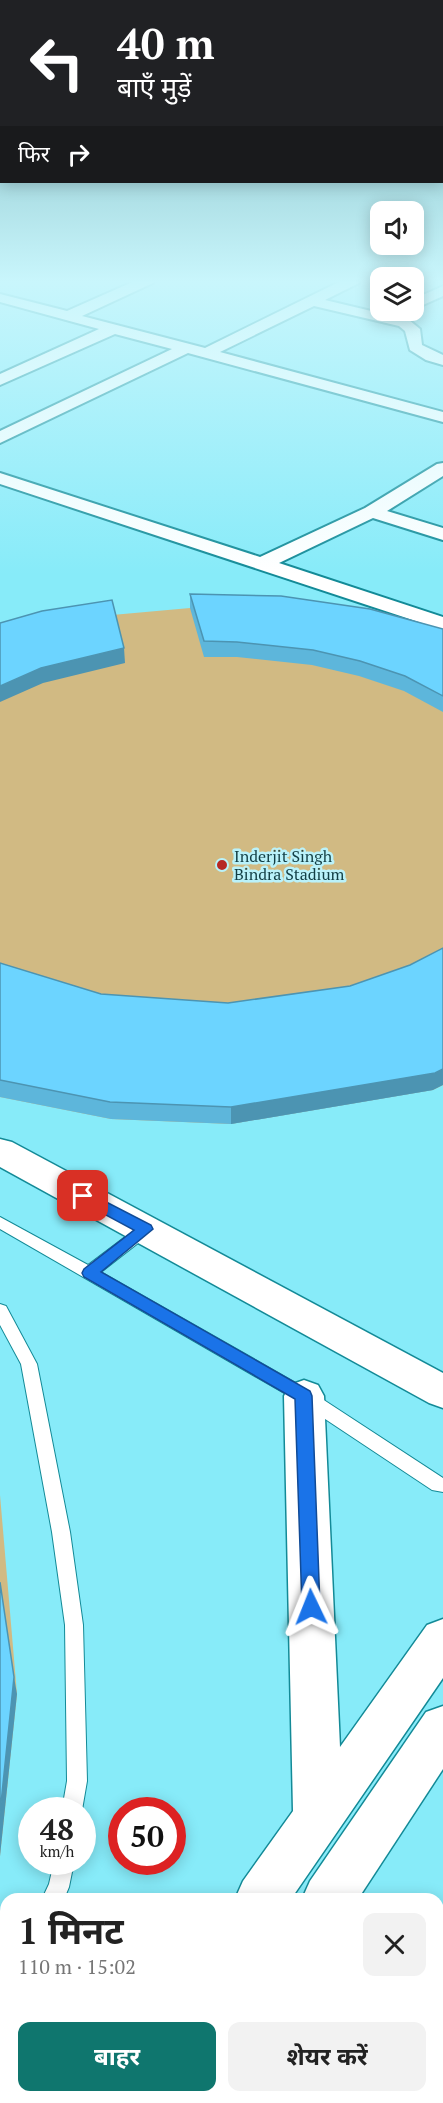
<!DOCTYPE html>
<html lang="hi">
<meta charset="utf-8">
<style>
body{margin:0;font-family:"PT Serif","Noto Sans Devanagari",serif;background:#f2f2f2;color:#222;height:100vh;display:flex;flex-direction:column;font-size:22px;white-space:nowrap}
*{box-sizing:border-box;margin:0}
p{font-size:20px;color:#767676}
.icon{flex:none;width:33px;height:33px;fill:none;stroke:currentColor;stroke-width:2;stroke-linecap:round;stroke-linejoin:round}
.map{position:relative;flex:1;overflow:hidden}
.panel{position:absolute;left:0px;top:1893px;width:444px;height:210px;display:flex;flex-direction:column;background:#fff;border-radius:18px 18px 0 0;box-shadow:0 3px 15px #0003}
.panel>*{flex:none}
.hud{position:absolute;left:0px;top:0px;width:444px;height:183px;box-shadow:0 3px 15px #0003;background:#202124;color:#fff;overflow:hidden}
.buttons{position:absolute;left:370px;top:201px;display:grid;gap:12px}
.buttons a{display:grid;place-items:center;width:54px;height:54px;border-radius:12px;background:#fff;box-shadow:0 3px 15px #0003;font-size:30px}
.speed{position:absolute;left:18px;top:1797px;display:flex;gap:12px;font-size:30px;font-weight:700;text-align:center}
.speed>*{display:grid;place-content:center;width:78px;height:78px;border-radius:50%;background:#fff;box-shadow:0 3px 15px #0003;line-height:1}
.speed small{font-size:15px;font-weight:400}
.speed .limit{border:9px solid #d22;background:#fff;color:#111}
.pin{position:absolute;display:grid;place-items:center;width:51px;height:51px;color:#fff;margin:-26px;border-radius:12px;box-shadow:0 3px 9px #0006}
.me{position:absolute;width:66px;margin:-33px;rotate:358deg;stroke-linejoin:round;filter:drop-shadow(0 0 4px #0008)}
.turn{display:flex;align-items:center;gap:21px;height:126px;padding:0 18px;font-size:27px}
.turn .icon{width:78px;height:78px;stroke-width:2.5}
.turn b{display:block;font-size:42px;line-height:51px}
.then{display:flex;align-items:center;height:57px;padding:0 18px;background:#0003;gap:12px;font-size:22px}
.round{display:grid;place-items:center;flex:none;width:63px;height:63px;border-radius:12px;background:#f2f2f2}
.head{display:flex;align-items:center;justify-content:space-between;height:102px;padding:0 18px}
h1{font-size:36px;font-weight:700;line-height:45px}
.action{display:flex;gap:12px;margin-top:auto;padding:12px 18px}
.action a{flex:1;height:69px;border-radius:12px;background:#0f766e;color:#fff;font-size:24px;font-weight:700;line-height:69px;text-align:center}
.action a+a{background:#f2f2f2;color:#222}
.map>svg:first-child{display:block}
</style>
<div class="map">
<svg width="443" height="2103" viewBox="0 0 443 2103">
<rect width="100%" height="100%" fill="#87ebf9"/>
<g fill="#d1ba83">
<polygon points="190,608 220,608 443,644 443,1085 433,1090 231,1124 111,1119 0,1097 0,639 101,616"/>
<polygon points="0,1495 17,1694 0,1856"/>
</g>
<g fill="none" stroke-linecap="round" stroke-linejoin="round">
<g stroke="#138a97" stroke-width="2">
<g id="service">
<polygon points="0,1217 88,1265 141,1225 151,1225 154,1229 151,1233 101,1272 310,1391 443,1478 443,1492 432,1490 298,1401 0,1229"/>
<polygon points="0,1304 6,1306 37,1364 70,1532 83,1625 87,1781 82,1810 62,1810 67,1781 65,1625 52,1532 21,1364 0,1325"/>
<polygon points="54,1862 74,1862 69,1887 64,1899 42,1899 49,1884"/>
<polygon points="6,1954 6,1980 0,1983 0,1957"/>
</g>
</g>
<g stroke="#138a97" stroke-width="4">
<g id="minor">
<polygon points="137,280 155,280 153,283 82,316 205,348 343,280 361,280 359,283 325,300 409,320 420,329 422,345 443,355 443,365 426,360 410,350 405,331 399,326 314,306 220,352 443,412 443,422 188,353 0,443 0,431 172,349 115,334 0,385 0,374 99,329 0,302 0,294 67,311"/>
<polygon points="443,286 443,296 414,309 414,299"/>
<polygon points="443,463 443,476 387,511 443,528 443,540 373,518 279,563 443,617 443,630 0,484 0,473 260,557 365,508 437,464"/>
</g>
</g>
<g stroke="#138a97" stroke-width="3">
<polygon id="tertiary" points="0,1139 12,1142 443,1373 443,1408 429,1403 0,1167"/>
</g>
<g stroke="#138a97" stroke-width="3">
<g id="secondary">
<polygon points="304,1380 318,1385 324,1396 340,1747 427,1625 443,1619 443,1678 291,1899 235,1899 243,1881 293,1811 284,1396 290,1385"/>
<polygon points="443,1706 443,1769 358,1899 302,1899 310,1881 426,1712"/>
<polygon points="93,2097 150,2097 147,2103 90,2103"/>
<polygon points="165,2097 222,2097 219,2103 162,2103"/>
</g>
</g>
<use href="#service" fill="#fff" fill-rule="evenodd"/>
<use href="#minor" fill="#fff" fill-rule="evenodd"/>
<use href="#tertiary" fill="#fff" fill-rule="evenodd"/>
<use href="#secondary" fill="#fff" fill-rule="evenodd"/>
</g>
<g fill="#5db6db">
<polygon points="190,594 443,629 443,712 404,691 359,676 312,665 237,657 204,657 190,608"/>
<polygon points="0,963 101,994 433,1090 231,1124 111,1119 0,1097"/>
</g>
<g fill="#4c94b2">
<polygon points="124,648 125,663 43,683 0,702 0,686 41,668"/>
<polygon points="443,1069 443,1085 433,1090 231,1124 231,1107"/>
<polygon points="14,1677 17,1694 0,1856 0,1813"/>
</g>
<g fill="#6cd4ff" stroke="#4c94b2" stroke-width="1.5">
<polygon points="190,594 281,596 370,609 443,629 443,696 405,676 360,661 313,650 237,642 204,641"/>
<polygon points="112,600 124,648 41,668 0,686 0,623 42,611"/>
<polygon points="443,948 443,1069 435,1073 231,1107 110,1102 0,1080 0,963 101,994 228,1003 350,986 410,965"/>
<polygon points="0,1582 14,1677 0,1813"/>
</g>
<linearGradient id="sky" x2="0" y2="1"><stop stop-color="#71aeb5"/><stop offset="0.49" stop-color="#c9f6fc"/><stop offset="1" stop-color="#c9f6fc" stop-opacity="0"/></linearGradient>
<rect width="443" height="574" fill="url(#sky)"/>
<polygon fill="#1a73e8" stroke="#114b97" stroke-width="1.5" points="83,1190 151,1225 153,1229 101,1272 310,1391 312,1396 320,1607 318,1613 311,1615 304,1613 302,1607 295,1399 84,1277 82,1273 84,1269 134,1230 78,1200 76,1196 78,1192"/>
<circle fill="#b62724" stroke="#baf2fa" stroke-width="2" cx="222" cy="865" r="6"/>
<g text-anchor="middle" dominant-baseline="central" stroke-width="5" stroke-linejoin="round" paint-order="stroke">
<g font-size="16" fill="#123e44" stroke="#baf2fa" text-anchor="start">
<text x="234" y="856">Inderjit Singh<tspan x="234" dy="18">Bindra Stadium</tspan></text>
</g>
</g>
</svg>
<div class="buttons">
<a><svg class="icon" aria-label="sound" viewBox="0 0 24 24"><path d="M4 9h4l5-4v14l-5-4H4zM17 9q2 3 0 6"/></svg></a>
<a><svg class="icon" aria-label="layers" viewBox="0 0 24 24"><path d="M12 4l9 5-9 5-9-5zM3 14l9 5 9-5"/></svg></a>
</div>
<div class="speed"><div>48<small>km/h</small></div><div class="limit">50</div></div>
<div class="pin" style="left:83px;top:1196px;background:#d93025"><svg class="icon" aria-label="arrive" viewBox="0 0 24 24"><path d="M6 21V4h12l-3 4 3 4H6"/></svg></div>
<svg class="me" style="left:311px;top:1607px" viewBox="-20 -20 40 40"><path d="M0-17L14 15 0 8-14 15z" fill="#1a73e8" stroke="#fff" stroke-width="4"/></svg>
<div class="hud">
<div class="turn"><svg class="icon" aria-label="left" viewBox="0 0 24 24"><path d="M17 20v-9H6M10 6l-5 5 5 5"/></svg><div><b>40 m</b>बाएँ मुड़ें</div></div>
<div class="then">फिर<svg class="icon" aria-label="right" viewBox="0 0 24 24"><path d="M7 20v-9h11M14 6l5 5-5 5"/></svg></div>
</div>
<section class="panel">
<div class="head"><div><h1>1 मिनट</h1><p>110 m · 15:02</p></div><a class="round"><svg class="icon" aria-label="close" viewBox="0 0 24 24"><path d="M6 6l12 12M18 6L6 18"/></svg></a></div>
<div class="action"><a>बाहर</a><a>शेयर करें</a></div>
</section>
</div>
